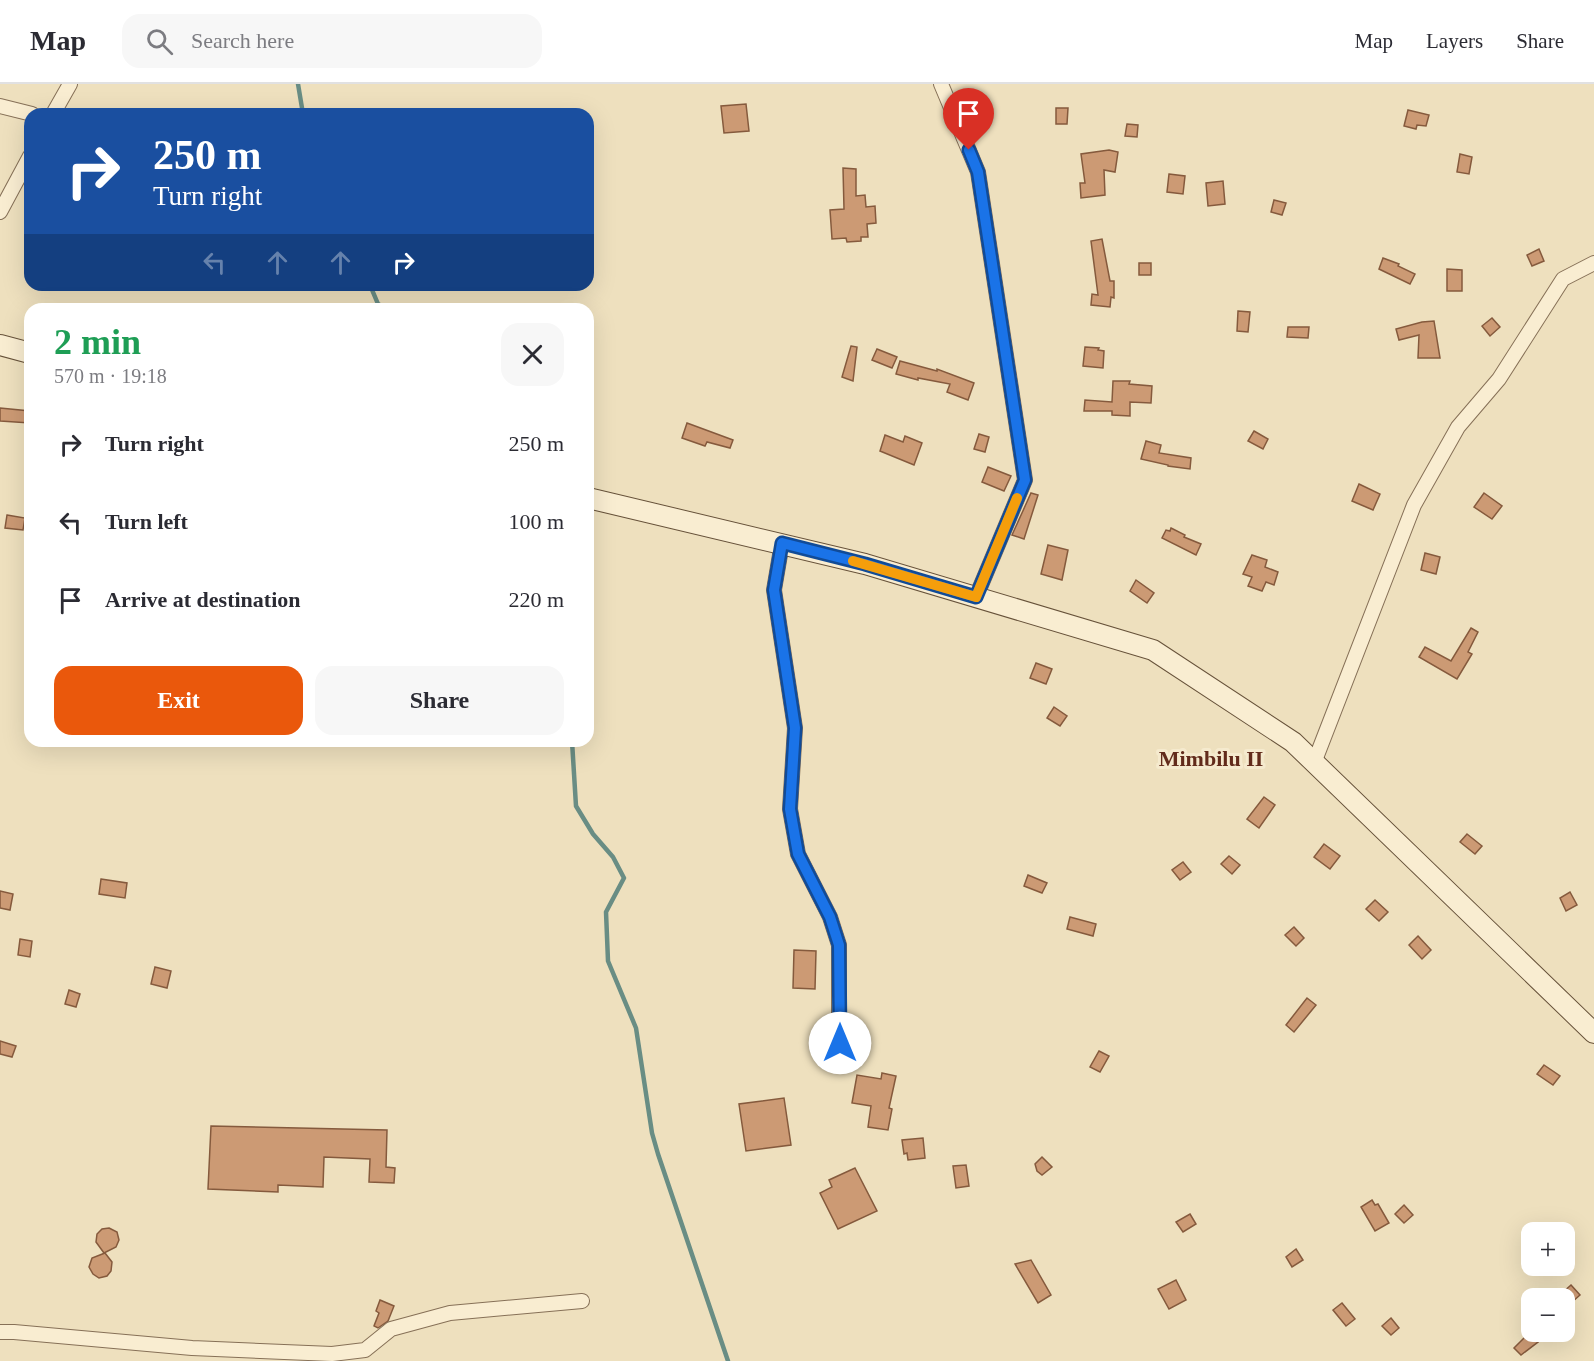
<!DOCTYPE html>
<meta charset="utf-8">
<style>
body{margin:0;font-family:"Times New Roman",serif;background:#f7f7f7;color:#2b2b33;height:100vh;display:flex;flex-direction:column;font-size:22px;white-space:nowrap}
*{box-sizing:border-box;margin:0}
p{font-size:20px;color:#7c7c81}
.icon{flex:none;width:33px;height:33px;fill:none;stroke:currentColor;stroke-width:2;stroke-linecap:round;stroke-linejoin:round}
.map{position:relative;flex:1;overflow:hidden}
.sheet{position:absolute;left:24px;top:219px;width:570px;height:444px;display:flex;flex-direction:column;background:#fff;border-radius:18px;box-shadow:0 6px 24px #0002}
.sheet>*{flex:none}
.hud{position:absolute;left:24px;top:24px;width:570px;height:183px;border-radius:18px;box-shadow:0 6px 24px #0002;background:#1a4fa0;color:#fff;overflow:hidden}
.fabs{position:absolute;left:1521px;top:1138px;display:grid;gap:12px}
.fabs a{display:grid;place-items:center;width:54px;height:54px;border-radius:12px;background:#fff;box-shadow:0 6px 24px #0002;font-size:30px}
.pin{position:absolute;display:grid;place-items:center;width:51px;height:51px;color:#fff;margin:-62px -26px;border-radius:50% 50% 50% 0;rotate:-45deg;box-shadow:0 0 6px #0007}
.pin .icon{rotate:45deg}
.me{position:absolute;width:66px;margin:-33px;rotate:0deg;stroke-linejoin:round;filter:drop-shadow(0 0 4px #0008)}
.turn{display:flex;align-items:center;gap:21px;height:126px;padding:0 30px;font-size:27px}
.turn .icon{width:78px;height:78px;stroke-width:2.5}
.turn b{display:block;font-size:42px;line-height:51px}
.lanes{display:flex;align-items:center;height:57px;padding:0 30px;background:#0003;justify-content:center;gap:30px;direction:ltr}
.lanes .off{opacity:.35}
.round{display:grid;place-items:center;flex:none;width:63px;height:63px;border-radius:18px;background:#f7f7f7}
.summary{display:flex;align-items:center;justify-content:space-between;height:102px;padding:0 30px}
h1{font-size:36px;font-weight:600;line-height:45px;color:#1e9e55}
.button{display:flex;gap:12px;margin-top:auto;padding:12px 30px}
.button a{flex:1;height:69px;border-radius:18px;background:#ea580c;color:#fff;font-size:24px;font-weight:600;line-height:69px;text-align:center}
.button a+a{background:#f7f7f7;color:#2b2b33}
ul{padding:0;list-style:none}
li{display:flex;align-items:center;gap:18px;height:78px;padding:0 30px}
li div{flex:1}
li b{display:block;font-size:22px}
li em{font-style:normal}
header{display:flex;align-items:center;gap:36px;box-sizing:border-box;height:84px;padding:0 30px;background:#fff;border-bottom:2px solid #e1e1e2}
header strong{font-size:28px}
nav{display:flex;gap:33px;margin-inline-start:auto;font-size:21px}
.search{width:420px;height:54px;background:#f7f7f7;display:flex;align-items:center;gap:15px;box-sizing:border-box;padding:0 21px;border-radius:18px;color:#7c7c81;font-size:22px}
.map>svg:first-child{display:block}
</style>
<header>
<strong>Map</strong>
<div class="search"><svg class="icon" aria-label="search" viewBox="0 0 24 24"><circle cx="10" cy="10" r="6"/><path d="M15 15l6 6"/></svg>Search here</div>
<nav><a>Map</a><a>Layers</a><a>Share</a></nav>
</header>
<div class="map">
<svg width="1594" height="1277" viewBox="0 0 1594 1277">
<rect width="100%" height="100%" fill="#eee0be"/>
<g fill="none" stroke-linecap="round" stroke-linejoin="round">
<g stroke="#698d84" stroke-width="4.5">
<polyline points="298,0 303,30"/>
<polyline points="370,201 378,220 386,225"/>
<polyline points="572,657 576,722 593,750 613,773 624,794 606,828 608,877 636,944 652,1049 658,1070 728,1277"/>
</g>
</g>
<g fill="#cc9a74" stroke="#855a3d" stroke-width="1.5">
<polygon points="746,20 749,47 724,49 721,22"/>
<polygon points="1056,24 1068,24 1067,40 1056,40"/>
<polygon points="1408,26 1429,31 1426,42 1417,41 1416,45 1404,42"/>
<polygon points="1127,40 1138,41 1137,53 1125,52"/>
<polygon points="1109,66 1118,68 1115,88 1104,86 1105,111 1081,114 1080,99 1085,99 1081,70"/>
<polygon points="1460,70 1472,73 1469,90 1457,88"/>
<polygon points="843,84 856,85 856,112 865,111 866,123 875,122 876,139 867,140 868,153 861,153 861,157 847,158 846,154 832,155 830,126 844,125"/>
<polygon points="1169,90 1185,92 1183,110 1167,108"/>
<polygon points="1223,97 1225,120 1208,122 1206,99"/>
<polygon points="1274,116 1286,119 1282,131 1271,128"/>
<polygon points="1102,155 1110,197 1114,197 1114,214 1111,213 1110,223 1091,221 1092,210 1098,211 1091,157"/>
<polygon points="1539,165 1544,177 1532,182 1527,171"/>
<polygon points="1383,174 1399,180 1398,182 1415,190 1410,200 1379,185"/>
<rect x="1139" y="179" width="12" height="12"/>
<polygon points="1447,185 1462,186 1462,207 1447,207"/>
<polygon points="1238,227 1250,228 1248,248 1237,247"/>
<polygon points="1492,234 1500,243 1490,252 1482,242"/>
<polygon points="1434,237 1440,274 1418,274 1419,251 1399,256 1396,245 1422,238"/>
<polygon points="1288,243 1309,243 1308,254 1287,253"/>
<polygon points="851,262 857,263 853,297 842,293"/>
<polygon points="1085,263 1099,264 1098,266 1104,267 1103,284 1083,282"/>
<polygon points="877,265 897,273 892,284 872,276"/>
<polygon points="900,277 937,287 937,285 974,299 968,316 947,308 950,300 918,294 918,296 896,290"/>
<polygon points="1113,297 1130,297 1129,300 1152,302 1151,319 1130,318 1130,332 1112,331 1112,327 1084,327 1085,316 1112,318"/>
<polygon points="0,324 30,327 30,339 0,337"/>
<polygon points="687,339 733,356 730,364 707,358 705,362 682,354"/>
<polygon points="1254,347 1268,355 1263,365 1248,357"/>
<polygon points="979,350 989,353 985,368 974,365"/>
<polygon points="885,351 903,358 905,352 922,359 914,381 880,367"/>
<polygon points="1146,357 1161,361 1159,369 1191,374 1190,385 1168,382 1168,381 1141,375"/>
<polygon points="988,383 1011,392 1004,407 982,398"/>
<polygon points="1359,400 1380,410 1373,426 1352,417"/>
<polygon points="1031,409 1038,411 1024,455 1012,451"/>
<polygon points="1484,409 1502,422 1492,435 1474,423"/>
<polygon points="7,431 25,434 23,446 5,444"/>
<polygon points="1171,444 1185,451 1184,453 1201,460 1196,471 1162,454 1166,446 1170,447"/>
<polygon points="1048,461 1068,466 1062,496 1041,490"/>
<polygon points="1425,469 1440,473 1436,490 1421,486"/>
<polygon points="1252,471 1267,476 1265,483 1278,488 1274,501 1266,498 1262,507 1248,502 1252,493 1243,490"/>
<polygon points="1136,496 1154,509 1147,519 1130,507"/>
<polygon points="1471,544 1478,548 1468,568 1472,570 1457,595 1419,573 1425,563 1451,577"/>
<polygon points="1036,579 1052,585 1046,600 1030,594"/>
<polygon points="1054,623 1067,632 1060,642 1047,634"/>
<polygon points="1264,713 1275,721 1259,744 1247,735"/>
<polygon points="1467,750 1482,762 1475,770 1460,758"/>
<polygon points="1324,760 1340,772 1330,785 1314,773"/>
<polygon points="1229,772 1240,781 1232,790 1221,780"/>
<polygon points="1183,778 1191,788 1180,796 1172,786"/>
<polygon points="1028,791 1047,799 1042,809 1024,802"/>
<polygon points="101,795 127,799 125,814 99,810"/>
<polygon points="0,807 13,810 10,826 0,824"/>
<polygon points="1570,808 1577,821 1566,827 1560,814"/>
<polygon points="1375,816 1388,828 1379,837 1366,825"/>
<polygon points="1070,833 1096,840 1093,852 1067,845"/>
<polygon points="1294,843 1304,854 1296,862 1285,851"/>
<polygon points="1418,852 1431,866 1422,875 1409,861"/>
<polygon points="20,855 32,857 30,873 18,871"/>
<polygon points="794,866 816,867 815,905 793,904"/>
<polygon points="155,883 171,887 167,904 151,900"/>
<polygon points="69,906 80,910 76,923 65,920"/>
<polygon points="1307,914 1316,921 1294,948 1286,941"/>
<polygon points="0,957 16,962 12,973 0,970"/>
<polygon points="1099,967 1109,972 1100,988 1090,983"/>
<polygon points="840,969 855,970 853,985 839,983"/>
<polygon points="1544,981 1560,992 1553,1001 1537,990"/>
<polygon points="882,989 896,992 889,1024 892,1025 888,1046 868,1043 871,1022 852,1019 857,991 881,995"/>
<polygon points="784,1014 791,1061 746,1067 739,1020"/>
<polygon points="211,1042 387,1046 386,1083 395,1084 394,1099 369,1098 370,1075 324,1073 323,1103 278,1101 278,1108 208,1105"/>
<polygon points="923,1054 925,1074 908,1076 907,1069 904,1070 902,1056"/>
<polygon points="1042,1073 1052,1083 1042,1091 1037,1087 1035,1080"/>
<polygon points="966,1081 969,1102 956,1104 953,1082"/>
<polygon points="855,1084 877,1127 838,1145 820,1109 832,1103 829,1096"/>
<polygon points="1372,1116 1375,1121 1378,1120 1389,1139 1375,1147 1361,1123"/>
<polygon points="1404,1121 1413,1131 1404,1139 1395,1130"/>
<polygon points="1190,1130 1196,1140 1183,1148 1176,1138"/>
<polygon points="109,1144 117,1148 119,1156 116,1163 104,1169 96,1158 97,1150 102,1145"/>
<polygon points="1296,1165 1303,1176 1292,1183 1286,1173"/>
<polygon points="105,1169 112,1178 111,1187 107,1192 99,1194 93,1190 89,1183 92,1174"/>
<polygon points="1031,1176 1051,1211 1038,1219 1015,1180"/>
<polygon points="1176,1196 1186,1216 1169,1225 1158,1205"/>
<polygon points="1571,1201 1580,1211 1571,1219 1562,1209"/>
<polygon points="380,1216 394,1222 388,1237 378,1244 374,1242 379,1229 376,1227"/>
<polygon points="1342,1219 1355,1235 1346,1242 1333,1226"/>
<polygon points="1391,1234 1399,1244 1391,1251 1382,1242"/>
<polygon points="1530,1248 1538,1258 1521,1271 1514,1264"/>
</g>
<g fill="none" stroke-linecap="round" stroke-linejoin="round">
<g stroke="#867057" stroke-width="16">
<g id="street">
<polyline points="941,0 978,88 1025,396 976,513"/>
<polyline points="0,22 32,30"/>
<polyline points="53,30 70,0"/>
<polyline points="0,128 30,72"/>
<polyline points="782,459 774,506 795,644 790,725 798,770 830,833 839,861 839,959"/>
<polyline points="1314,679 1414,421 1458,343 1499,295 1563,195 1594,179"/>
<polyline points="0,1248 14,1248 192,1264 332,1270 365,1266 391,1245 450,1229 582,1217"/>
</g>
</g>
<g stroke="#67523a" stroke-width="22">
<g id="secondary">
<polyline points="0,261 30,269"/>
<polyline points="588,414 865,480 1153,566 1293,658 1594,949"/>
</g>
</g>
<use href="#street" stroke="#f9edd1" stroke-width="14"/>
<use href="#secondary" stroke="#f9edd1" stroke-width="20"/>
</g>
<g fill="none" stroke-linecap="round" stroke-linejoin="round">
<g stroke="#114b97" stroke-width="15">
<polyline id="route" points="840,959 839,861 830,833 798,770 790,725 795,644 774,506 782,459 865,480 976,513 1025,396 978,88 969,66"/>
</g>
<use href="#route" stroke="#1a73e8" stroke-width="10"/>
<polyline stroke="#f59e0b" stroke-width="10" points="853,477 976,513 1017,414"/>
</g>
<g text-anchor="middle" dominant-baseline="central" stroke-width="6" stroke-linejoin="round" paint-order="stroke">
<g font-size="22" font-weight="bold" fill="#622b1b" stroke="#f5eace">
<text x="1211" y="674">Mimbilu II</text>
</g>
</g>
</svg>
<div class="fabs">
<a>+</a>
<a>−</a>
</div>
<div class="pin" style="left:969px;top:66px;background:#d93025"><svg class="icon" aria-label="arrive" viewBox="0 0 24 24"><path d="M6 21V4h12l-3 4 3 4H6"/></svg></div>
<svg class="me" style="left:840px;top:959px" viewBox="-20 -20 40 40"><circle r="19" fill="#fff"/><path d="M0-13L10 11 0 6-10 11z" fill="#1a73e8"/></svg>
<div class="hud">
<div class="turn"><svg class="icon" aria-label="right" viewBox="0 0 24 24"><path d="M7 20v-9h11M14 6l5 5-5 5"/></svg><div><b>250 m</b>Turn right</div></div>
<div class="lanes"><svg class="icon off" aria-label="left" viewBox="0 0 24 24"><path d="M17 20v-9H6M10 6l-5 5 5 5"/></svg><svg class="icon off" aria-label="ahead" viewBox="0 0 24 24"><path d="M12 20V5M6 11l6-6 6 6"/></svg><svg class="icon off" aria-label="ahead" viewBox="0 0 24 24"><path d="M12 20V5M6 11l6-6 6 6"/></svg><svg class="icon" aria-label="right" viewBox="0 0 24 24"><path d="M7 20v-9h11M14 6l5 5-5 5"/></svg></div>
</div>
<section class="sheet">
<div class="summary"><div><h1>2 min</h1><p>570 m · 19:18</p></div><a class="round"><svg class="icon" aria-label="close" viewBox="0 0 24 24"><path d="M6 6l12 12M18 6L6 18"/></svg></a></div>
<ul>
<li><svg class="icon" aria-label="right" viewBox="0 0 24 24"><path d="M7 20v-9h11M14 6l5 5-5 5"/></svg><div><b>Turn right</b></div><em>250 m</em></li>
<li><svg class="icon" aria-label="left" viewBox="0 0 24 24"><path d="M17 20v-9H6M10 6l-5 5 5 5"/></svg><div><b>Turn left</b></div><em>100 m</em></li>
<li><svg class="icon" aria-label="arrive" viewBox="0 0 24 24"><path d="M6 21V4h12l-3 4 3 4H6"/></svg><div><b>Arrive at destination</b></div><em>220 m</em></li>
</ul>
<div class="button"><a>Exit</a><a>Share</a></div>
</section>
</div>
